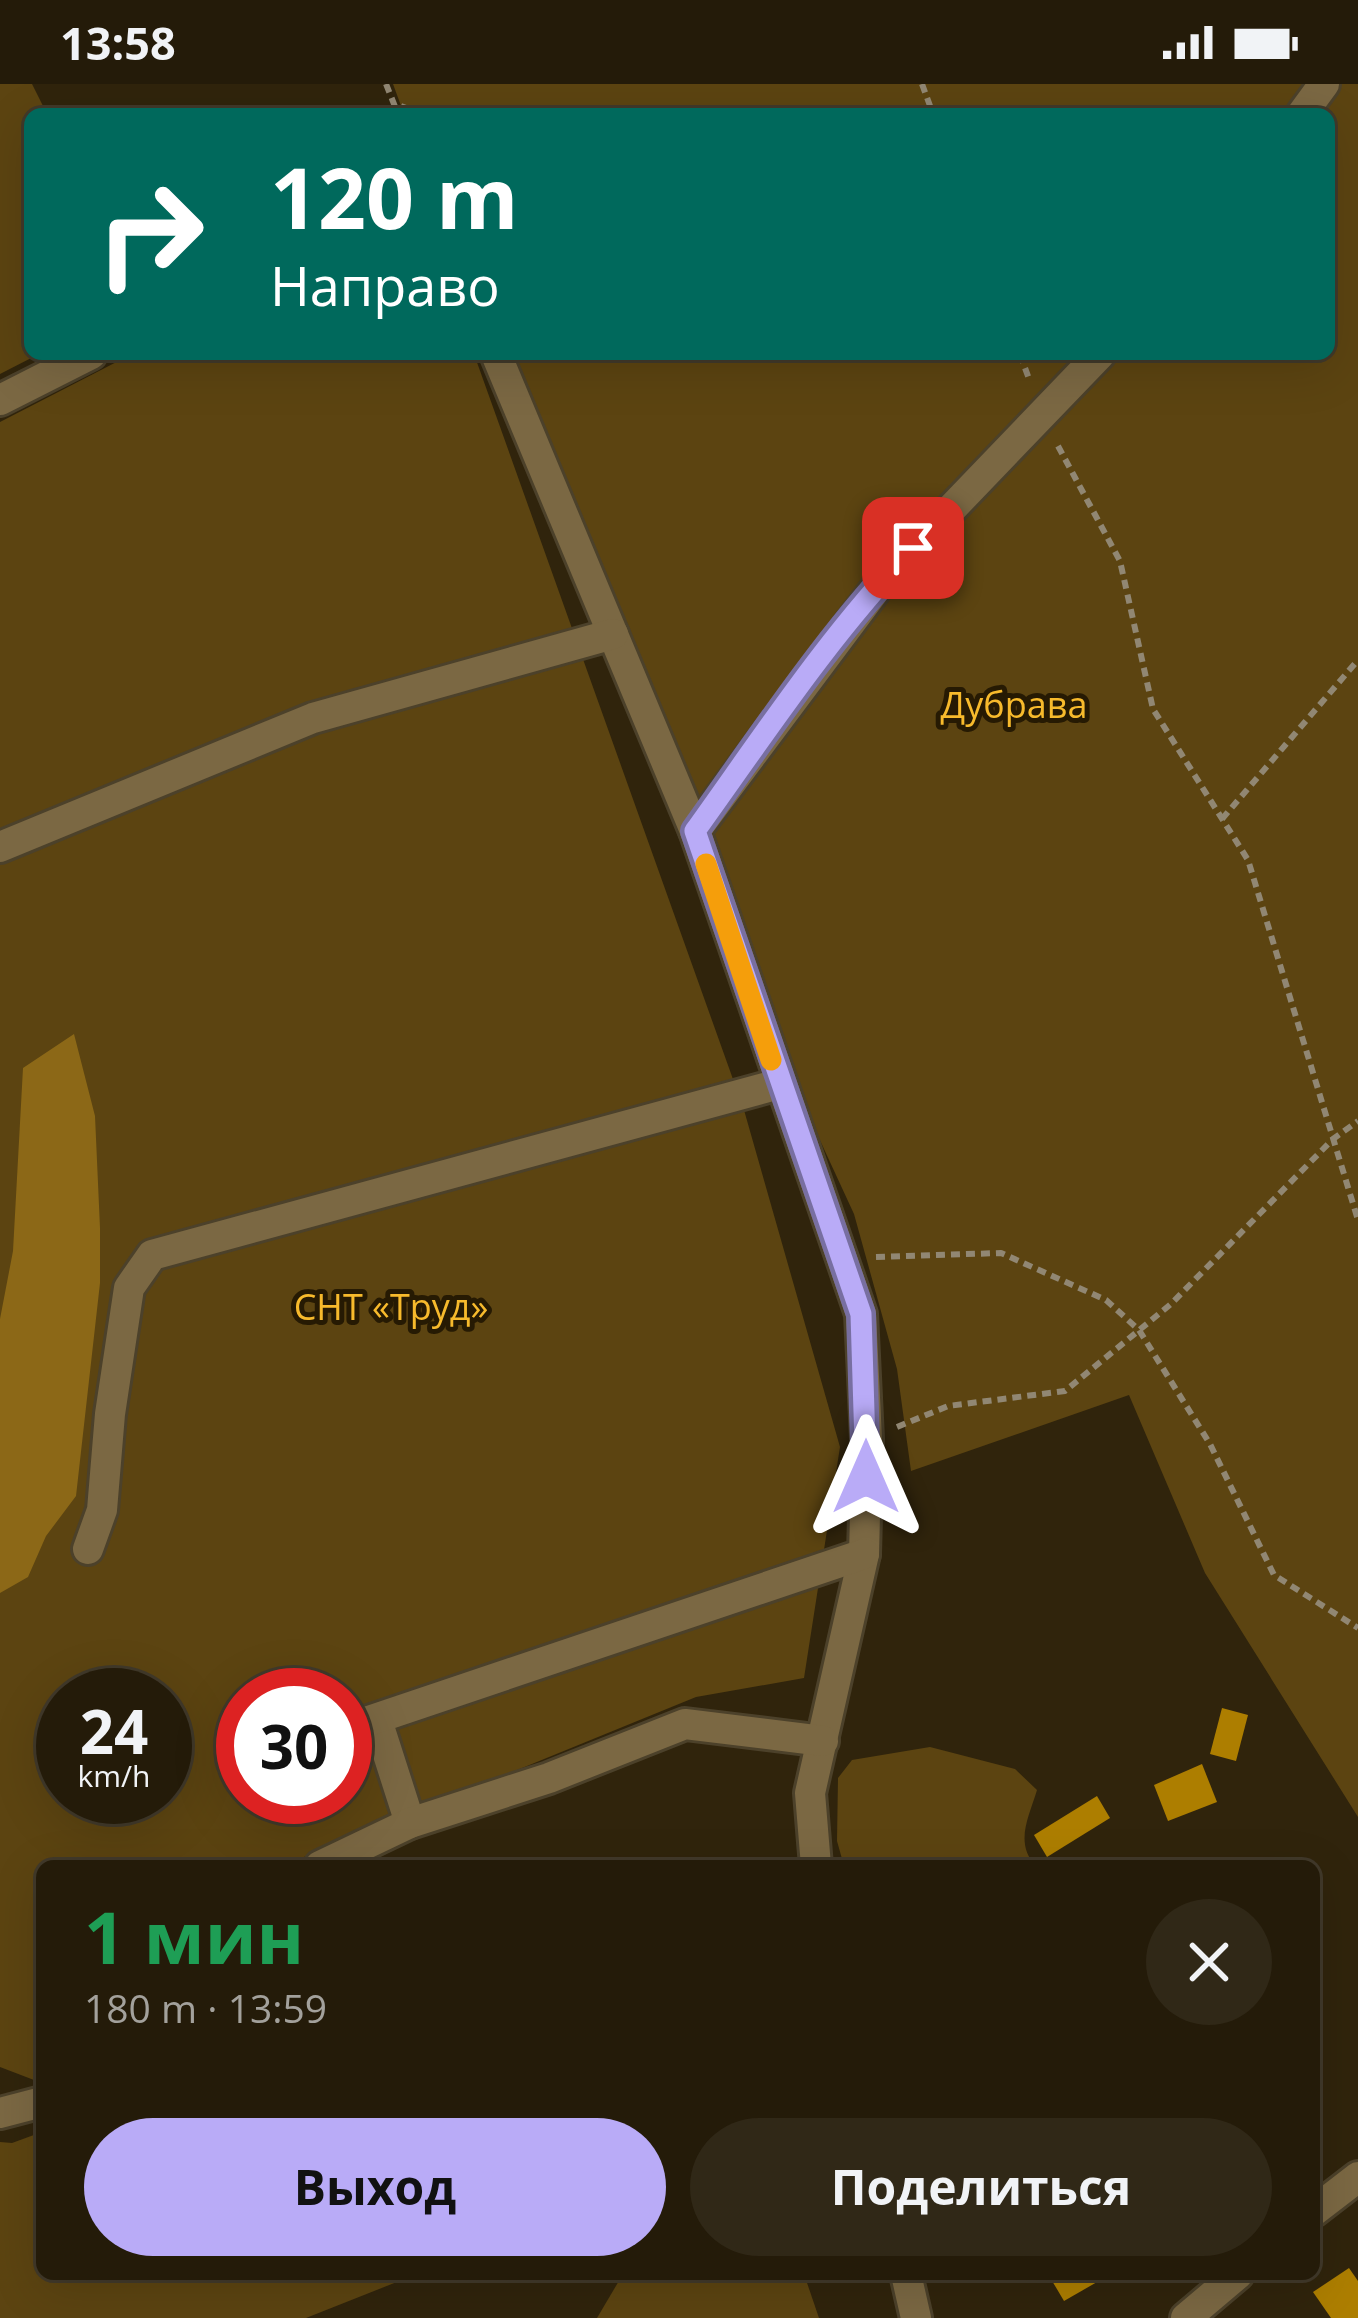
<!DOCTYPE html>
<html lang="ru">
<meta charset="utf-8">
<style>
body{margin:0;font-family:"Open Sans",sans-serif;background:#302817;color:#f1f3f6;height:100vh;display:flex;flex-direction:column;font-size:45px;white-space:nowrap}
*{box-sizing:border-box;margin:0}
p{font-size:39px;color:#a3a19c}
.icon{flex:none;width:66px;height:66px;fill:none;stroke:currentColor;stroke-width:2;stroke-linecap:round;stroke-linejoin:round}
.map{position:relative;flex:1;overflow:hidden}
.side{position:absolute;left:36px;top:1776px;width:1284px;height:420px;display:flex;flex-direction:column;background:#241b09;border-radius:18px;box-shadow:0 12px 48px #0002,0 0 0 3px #41392a}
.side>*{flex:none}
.banner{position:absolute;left:24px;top:24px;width:1311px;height:252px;border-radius:18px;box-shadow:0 12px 48px #0002,0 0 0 3px #41392a;background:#00695c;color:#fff;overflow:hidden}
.speed{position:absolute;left:36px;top:1584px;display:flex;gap:24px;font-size:60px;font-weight:700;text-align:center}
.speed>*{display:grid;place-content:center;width:156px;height:156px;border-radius:50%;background:#241b09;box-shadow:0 12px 48px #0002,0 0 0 3px #41392a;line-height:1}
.speed small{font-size:30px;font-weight:400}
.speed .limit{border:18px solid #d22;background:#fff;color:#111}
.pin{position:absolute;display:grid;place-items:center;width:102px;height:102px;color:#fff;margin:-51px;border-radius:24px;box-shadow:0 6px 18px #0006}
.me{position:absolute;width:132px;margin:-66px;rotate:0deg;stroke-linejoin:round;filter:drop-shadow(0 0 9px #0008)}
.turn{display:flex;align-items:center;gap:42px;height:252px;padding:0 48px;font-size:54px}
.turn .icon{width:156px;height:156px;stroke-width:2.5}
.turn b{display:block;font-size:84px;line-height:102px}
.round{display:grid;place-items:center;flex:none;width:126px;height:126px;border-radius:63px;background:#302817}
.head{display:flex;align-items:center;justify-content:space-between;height:204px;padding:0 48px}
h1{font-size:72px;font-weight:700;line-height:90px;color:#1e9e55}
.primary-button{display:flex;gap:24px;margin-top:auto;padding:24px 48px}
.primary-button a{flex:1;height:138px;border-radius:72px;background:#b9abf7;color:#111;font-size:48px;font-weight:700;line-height:138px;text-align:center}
.primary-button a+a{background:#302817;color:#f1f3f6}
.status{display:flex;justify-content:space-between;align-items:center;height:84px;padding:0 60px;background:#241b09;direction:ltr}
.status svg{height:33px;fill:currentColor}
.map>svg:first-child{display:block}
</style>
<div class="status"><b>13:58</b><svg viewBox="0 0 49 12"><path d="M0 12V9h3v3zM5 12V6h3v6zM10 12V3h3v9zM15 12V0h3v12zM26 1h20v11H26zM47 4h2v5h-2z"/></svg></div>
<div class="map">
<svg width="1358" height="2234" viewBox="0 0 1358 2234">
<rect width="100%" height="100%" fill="#30240c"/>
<g fill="#5c4411" fill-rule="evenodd">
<polygon points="0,0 32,0 47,30 30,30 30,270 39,270 0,290"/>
<polygon points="393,0 1358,0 1358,1733 1205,1489 1129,1311 911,1387 897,1285 854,1130 728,857 501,270 1329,270 1329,30 404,30"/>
<path d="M132,270H474L744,1026L840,1363L804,1594L696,1613L282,1782H42V1990L34,1996L0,1983V338ZM63,1611H165V1713H63ZM243,1611H345V1713H243Z"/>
<path d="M930,1663L1015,1685L1037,1706C1029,1733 1014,1759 1036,1782H844L837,1757L838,1694L852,1676Z"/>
<polygon points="42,2048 42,2190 417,2190 306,2234 0,2234 0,2058 12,2059"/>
<polygon points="623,2190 804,2190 819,2234 597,2234"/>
</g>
<polygon fill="#8c6817" points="74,950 95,1032 100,1144 100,1199 76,1412 46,1452 28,1493 0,1509 0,1235 13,1167 23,984"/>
<g fill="#ad7e00">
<polygon points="1222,1624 1248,1631 1236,1677 1210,1670"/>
<polygon points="1202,1680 1217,1718 1168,1737 1154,1701"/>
<polygon points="1097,1712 1110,1734 1047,1773 1034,1751"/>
<polygon points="1349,2184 1358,2197 1358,2234 1331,2234 1313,2208"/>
<polygon points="1048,2190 1111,2190 1064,2217"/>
</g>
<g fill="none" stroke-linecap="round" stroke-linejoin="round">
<g stroke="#4c412a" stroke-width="36">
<g id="minor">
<polyline points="1302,30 1324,0"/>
<polyline points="496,270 695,747 861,1230 867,1355 864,1470 810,1709 816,1782"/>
<polyline points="0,316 91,270"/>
<polyline points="695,747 881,498 1100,270"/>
<polyline points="0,763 313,634 613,550"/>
<polyline points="88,1465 102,1426 110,1330 129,1204 152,1171 779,1000"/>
<polyline points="377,1636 410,1739"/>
<polyline points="345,1645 864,1470"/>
<polyline points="232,1676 243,1673"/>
<polyline points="320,1782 410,1739 549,1694 685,1640 823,1657"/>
<polyline points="0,2029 42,2018"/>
<polyline points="1314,2127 1358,2093"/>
<polyline points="906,2190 916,2234"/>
<polyline points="1186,2234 1238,2190"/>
</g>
</g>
<g stroke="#918773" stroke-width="6" stroke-dasharray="9 6" stroke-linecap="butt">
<polyline points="386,0 398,30"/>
<polyline points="922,0 933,30"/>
<polyline points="401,22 422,30"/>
<polyline points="1020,270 1029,295"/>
<polyline points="1058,362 1120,477 1153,625 1248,776 1358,1136"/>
<polyline points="1222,735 1358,576"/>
<polyline points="876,1173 1001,1169 1106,1216 1139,1246 1210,1360 1274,1491 1358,1544"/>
<polyline points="897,1343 948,1322 1065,1307 1171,1220 1333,1055 1358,1037"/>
</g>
<use href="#minor" stroke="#7b6843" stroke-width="30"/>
</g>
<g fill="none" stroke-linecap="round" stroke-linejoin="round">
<g stroke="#786fa1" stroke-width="30">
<path id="route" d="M866,1393L861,1230L695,747C764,651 830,550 913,464"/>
</g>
<use href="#route" stroke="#b9abf7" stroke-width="21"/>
<polyline stroke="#f59e0b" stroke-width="21" points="706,780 771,976"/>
</g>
<g text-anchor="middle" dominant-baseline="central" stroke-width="10" stroke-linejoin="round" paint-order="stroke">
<g font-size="36" fill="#f7ba2c" stroke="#261a03">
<text x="1014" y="620">Дубрава</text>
<text x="391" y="1222">СНТ «Труд»</text>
</g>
</g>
</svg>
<div class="speed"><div>24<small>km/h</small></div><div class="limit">30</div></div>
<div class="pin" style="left:913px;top:464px;background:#d93025"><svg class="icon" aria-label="arrive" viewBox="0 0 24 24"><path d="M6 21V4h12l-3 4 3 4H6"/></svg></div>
<svg class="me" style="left:866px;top:1393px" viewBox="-20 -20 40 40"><path d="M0-17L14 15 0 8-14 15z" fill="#b9abf7" stroke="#fff" stroke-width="4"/></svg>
<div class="banner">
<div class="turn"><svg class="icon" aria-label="right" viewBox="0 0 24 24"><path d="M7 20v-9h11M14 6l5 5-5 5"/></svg><div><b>120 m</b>Направо</div></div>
</div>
<section class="side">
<div class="head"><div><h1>1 мин</h1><p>180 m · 13:59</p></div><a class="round"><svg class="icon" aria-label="close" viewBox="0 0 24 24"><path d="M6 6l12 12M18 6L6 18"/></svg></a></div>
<div class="primary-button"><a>Выход</a><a>Поделиться</a></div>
</section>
</div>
